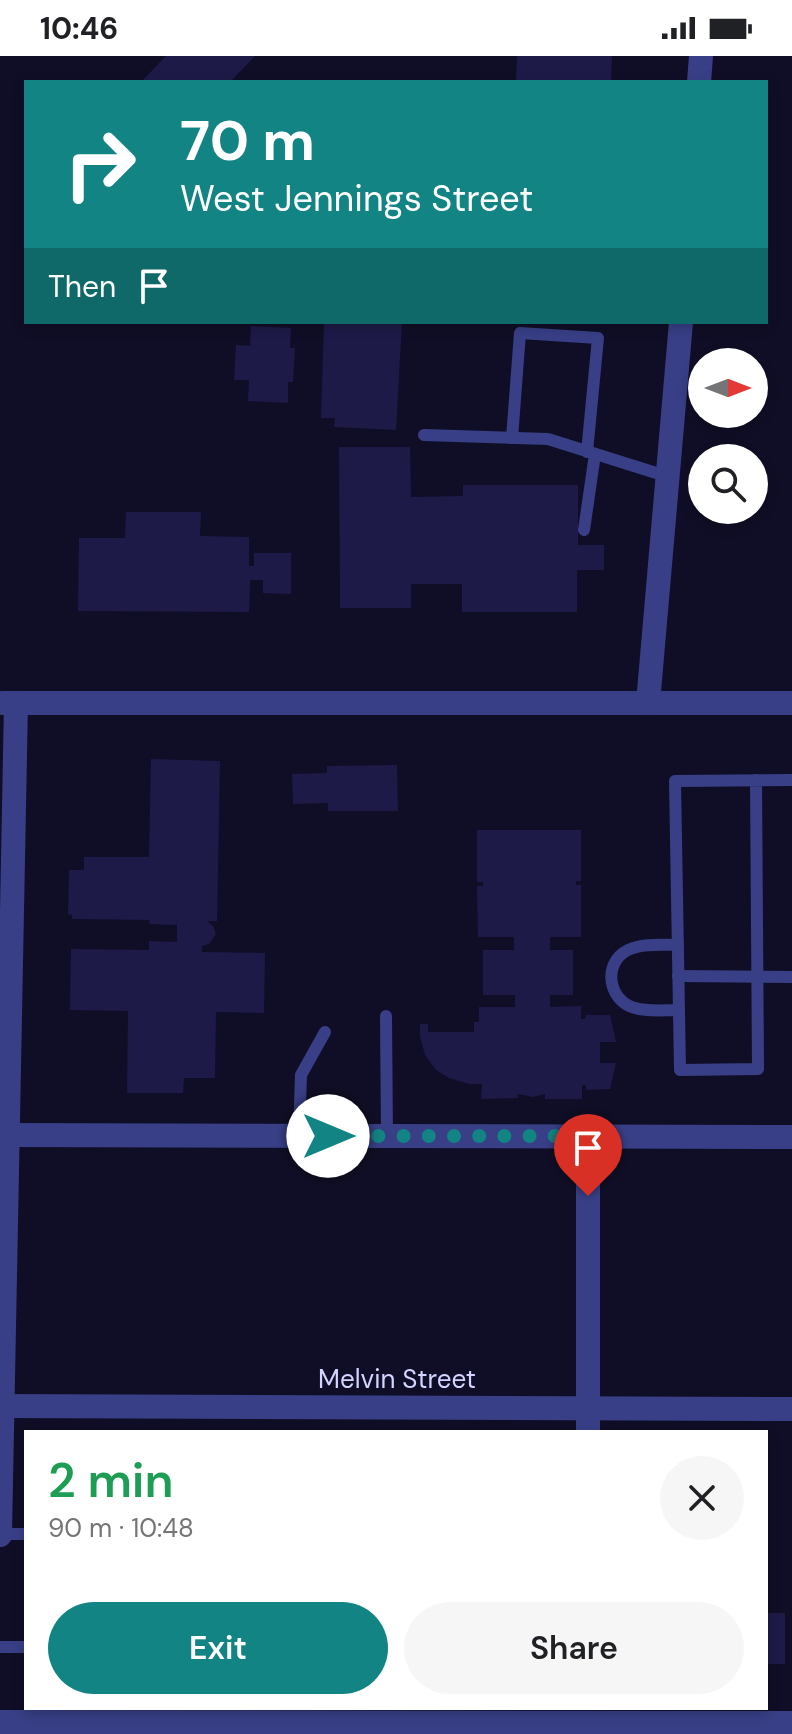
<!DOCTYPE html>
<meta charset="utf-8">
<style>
body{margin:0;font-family:"DM Sans",sans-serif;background:#f6f6f6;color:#202124;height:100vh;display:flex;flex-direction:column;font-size:30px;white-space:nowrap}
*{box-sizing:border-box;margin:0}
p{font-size:26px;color:#757577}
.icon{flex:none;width:44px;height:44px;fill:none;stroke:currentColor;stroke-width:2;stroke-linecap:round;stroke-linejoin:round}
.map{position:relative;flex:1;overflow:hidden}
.sheet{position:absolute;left:24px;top:1374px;width:744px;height:280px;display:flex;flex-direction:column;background:#fff;border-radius:0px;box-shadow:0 4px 12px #0003}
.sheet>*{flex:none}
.hud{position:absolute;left:24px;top:24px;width:744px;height:244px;border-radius:0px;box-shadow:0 4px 12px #0003;background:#128483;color:#fff;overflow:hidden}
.needle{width:52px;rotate:90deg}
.controls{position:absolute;left:688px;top:292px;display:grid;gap:16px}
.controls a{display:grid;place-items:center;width:80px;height:80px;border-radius:50%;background:#fff;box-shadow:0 4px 12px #0003;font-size:40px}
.pin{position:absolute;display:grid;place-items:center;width:68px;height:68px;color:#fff;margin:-82px -34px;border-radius:50% 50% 50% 0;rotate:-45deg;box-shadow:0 0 8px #0007}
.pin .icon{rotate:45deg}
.me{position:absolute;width:88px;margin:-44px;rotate:90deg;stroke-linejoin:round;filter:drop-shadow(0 0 6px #0008)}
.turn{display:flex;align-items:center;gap:28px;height:168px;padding:0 24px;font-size:36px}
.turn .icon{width:104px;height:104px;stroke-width:2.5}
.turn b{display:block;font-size:56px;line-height:68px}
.then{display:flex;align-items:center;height:76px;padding:0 24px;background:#0003;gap:16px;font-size:30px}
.round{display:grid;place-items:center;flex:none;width:84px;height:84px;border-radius:42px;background:#f6f6f6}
.summary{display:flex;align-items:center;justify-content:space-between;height:136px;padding:0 24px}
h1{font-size:48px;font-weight:600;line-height:60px;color:#1e9e55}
.primary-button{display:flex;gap:16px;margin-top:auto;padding:16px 24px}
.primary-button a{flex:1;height:92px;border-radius:48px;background:#128483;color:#fff;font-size:32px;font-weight:600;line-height:92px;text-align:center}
.primary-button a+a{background:#f6f6f6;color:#202124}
.status{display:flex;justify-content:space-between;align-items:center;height:56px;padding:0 40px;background:#fff;direction:ltr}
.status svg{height:22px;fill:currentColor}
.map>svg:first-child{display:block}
</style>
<div class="status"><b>10:46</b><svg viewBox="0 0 49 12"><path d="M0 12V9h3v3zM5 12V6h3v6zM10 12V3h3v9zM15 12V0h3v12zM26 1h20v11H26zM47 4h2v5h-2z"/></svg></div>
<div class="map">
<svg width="792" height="1678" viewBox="0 0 792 1678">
<rect width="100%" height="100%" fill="#0f0e26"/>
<g fill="#1d1a48">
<polygon points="166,0 255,0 230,26 141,26"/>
<polygon points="517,0 612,0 611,26 516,26"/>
<polygon points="324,266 402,266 396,374 334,371 335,362 321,362"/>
<polygon points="251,270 291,272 290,292 295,292 293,326 288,326 288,347 248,345 249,324 234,324 236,289 250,290"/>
<polygon points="339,391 410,391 411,441 463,440 463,429 578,429 578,489 604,489 604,514 577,514 577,556 462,556 462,528 411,528 411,552 340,552"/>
<polygon points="126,456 201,456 200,480 249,481 249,510 254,510 254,497 291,497 291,538 263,537 263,524 250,524 249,556 78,555 79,482 125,482"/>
<polygon points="151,703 220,705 217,865 207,865 213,870 216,878 209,888 202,890 202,896 265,897 264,957 216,956 215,1022 184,1022 183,1037 127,1037 128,955 70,954 71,893 149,894 149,885 177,886 177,869 149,868 150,864 72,863 72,859 68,858 69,814 84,814 84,801 149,801"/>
<polygon points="397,709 398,755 328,755 328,747 293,748 292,718 327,717 327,710"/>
<polygon points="477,774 581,774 581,825 576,825 576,829 581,829 581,881 550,881 550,894 573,894 573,939 550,939 550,951 581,950 581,963 585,963 586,959 610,959 616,986 600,986 600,1007 616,1007 610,1033 586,1034 586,1029 582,1029 582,1043 545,1043 545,1038 533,1041 518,1038 518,1042 481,1043 482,1028 469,1028 449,1022 436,1014 425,999 420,980 420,968 428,968 428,976 474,976 474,966 479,966 479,951 515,951 515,939 483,939 483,894 514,894 514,881 478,881 477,830 483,830 483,826 477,826"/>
<rect x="766" y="1557" width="19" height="51"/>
</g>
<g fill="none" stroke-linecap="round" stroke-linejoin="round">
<g stroke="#383f86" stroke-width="12">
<polyline points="424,379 548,383 669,421"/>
<polyline points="512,382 520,277 598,282 587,396"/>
<polyline points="584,474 595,398"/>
<polyline points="756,724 758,1013 680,1014 675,725 792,724"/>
<path d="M678,889C662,889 642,887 628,894C602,907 608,945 635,952C648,956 665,954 679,954"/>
<polyline points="678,920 792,921"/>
<polyline points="386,960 387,1080"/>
<polyline points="299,1080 301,1019 325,976"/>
<polyline points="0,1478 26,1478"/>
<polyline points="0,1591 26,1591"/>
</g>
<g stroke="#383f86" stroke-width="24">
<polyline points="699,26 701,0"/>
<polyline points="2,647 792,647"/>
<polyline points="648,647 681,266"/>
<polyline points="8,1079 792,1081"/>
<polyline points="588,1080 588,1376"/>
<polyline points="2,1350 792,1353"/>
<polyline points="0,1479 16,647"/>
<polyline points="0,1666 792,1667"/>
</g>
</g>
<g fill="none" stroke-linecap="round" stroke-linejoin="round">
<polyline stroke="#128483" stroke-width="14" stroke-dasharray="0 25.2" points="328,1080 588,1080 588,1140"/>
</g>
<g text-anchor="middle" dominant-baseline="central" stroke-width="8" stroke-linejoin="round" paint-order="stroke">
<g font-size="26" fill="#d3d4ff" stroke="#0f0e26">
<text x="397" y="1323">Melvin Street</text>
</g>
</g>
</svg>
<div class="controls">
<a><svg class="needle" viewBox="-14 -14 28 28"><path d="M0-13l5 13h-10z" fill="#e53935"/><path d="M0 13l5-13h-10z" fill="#757577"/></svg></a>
<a><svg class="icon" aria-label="search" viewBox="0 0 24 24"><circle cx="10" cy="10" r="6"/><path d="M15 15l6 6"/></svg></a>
</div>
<div class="pin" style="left:588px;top:1140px;background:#d93025"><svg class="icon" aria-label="arrive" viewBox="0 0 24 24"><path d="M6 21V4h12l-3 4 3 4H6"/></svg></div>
<svg class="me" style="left:328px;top:1080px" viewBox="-20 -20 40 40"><circle r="19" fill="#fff"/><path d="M0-13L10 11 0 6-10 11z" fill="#128483"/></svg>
<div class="hud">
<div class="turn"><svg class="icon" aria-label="right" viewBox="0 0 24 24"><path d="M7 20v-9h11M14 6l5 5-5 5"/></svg><div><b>70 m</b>West Jennings Street</div></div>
<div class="then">Then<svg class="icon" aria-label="arrive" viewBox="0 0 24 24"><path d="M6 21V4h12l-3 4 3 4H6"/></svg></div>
</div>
<section class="sheet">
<div class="summary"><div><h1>2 min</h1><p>90 m · 10:48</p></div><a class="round"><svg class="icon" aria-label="close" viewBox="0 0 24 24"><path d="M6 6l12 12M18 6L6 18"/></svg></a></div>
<div class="primary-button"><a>Exit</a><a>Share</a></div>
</section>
</div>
